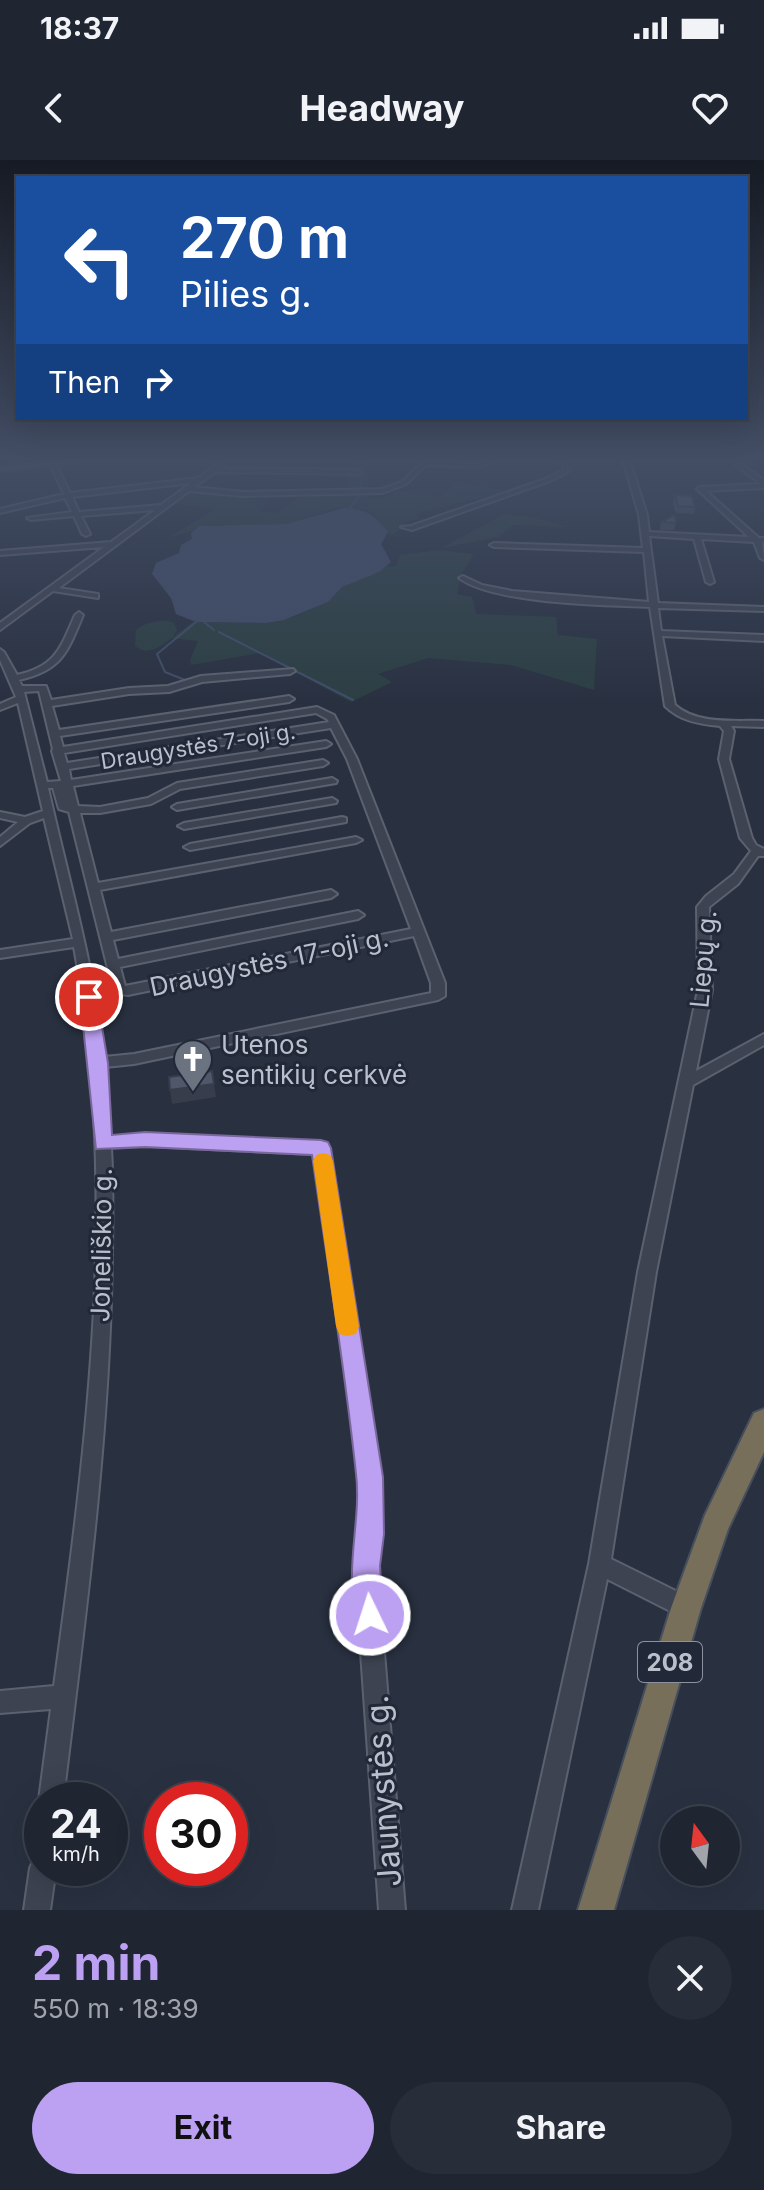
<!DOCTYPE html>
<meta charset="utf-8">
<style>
body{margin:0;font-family:Inter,sans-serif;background:#272d39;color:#f1f3f6;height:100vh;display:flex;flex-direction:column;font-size:30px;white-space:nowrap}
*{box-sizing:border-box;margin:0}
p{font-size:26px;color:#a1a5ab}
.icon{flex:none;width:44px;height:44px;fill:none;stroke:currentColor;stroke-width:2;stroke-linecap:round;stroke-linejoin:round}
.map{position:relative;height:1750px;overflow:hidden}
.details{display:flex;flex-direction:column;background:#1f2531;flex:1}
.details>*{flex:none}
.top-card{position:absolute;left:16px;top:16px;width:732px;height:244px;border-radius:0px;box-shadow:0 8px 32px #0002,0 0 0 2px #3c424d;background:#1a4fa0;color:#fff;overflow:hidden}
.needle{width:52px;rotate:345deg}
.controls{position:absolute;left:660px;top:1646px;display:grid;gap:16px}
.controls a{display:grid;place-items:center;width:80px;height:80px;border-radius:50%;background:#1f2531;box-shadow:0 8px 32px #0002,0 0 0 2px #3c424d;font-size:40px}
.speed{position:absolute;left:24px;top:1622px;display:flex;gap:16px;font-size:40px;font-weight:700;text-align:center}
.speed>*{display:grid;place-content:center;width:104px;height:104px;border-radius:50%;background:#1f2531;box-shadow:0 8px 32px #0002,0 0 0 2px #3c424d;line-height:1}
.speed small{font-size:20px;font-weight:400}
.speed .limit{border:12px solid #d22;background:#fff;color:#111}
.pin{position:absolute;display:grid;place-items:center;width:68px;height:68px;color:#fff;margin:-34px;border:4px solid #fff;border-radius:50%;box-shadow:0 2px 8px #0007}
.me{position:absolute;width:88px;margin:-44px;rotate:356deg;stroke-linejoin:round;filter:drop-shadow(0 0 6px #0008)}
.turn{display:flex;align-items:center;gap:28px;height:168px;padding:0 32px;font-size:36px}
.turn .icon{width:104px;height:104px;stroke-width:2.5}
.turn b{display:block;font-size:56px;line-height:68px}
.then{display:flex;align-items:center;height:76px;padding:0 32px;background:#0003;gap:16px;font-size:30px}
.round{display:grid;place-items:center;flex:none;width:84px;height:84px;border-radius:42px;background:#272d39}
.summary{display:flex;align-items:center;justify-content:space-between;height:136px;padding:0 32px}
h1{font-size:48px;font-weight:700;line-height:60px;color:#bca0f2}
.primary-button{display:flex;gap:16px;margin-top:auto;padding:16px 32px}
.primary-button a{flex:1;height:92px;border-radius:48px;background:#bca0f2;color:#111;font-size:32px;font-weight:700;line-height:92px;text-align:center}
.primary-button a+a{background:#272d39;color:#f1f3f6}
.status{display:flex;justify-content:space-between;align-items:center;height:56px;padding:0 40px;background:#1f2531;direction:ltr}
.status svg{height:22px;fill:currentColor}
header{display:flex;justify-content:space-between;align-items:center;height:104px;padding:0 32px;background:#1f2531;font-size:36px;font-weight:700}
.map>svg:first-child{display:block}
</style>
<div class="status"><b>18:37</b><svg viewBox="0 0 49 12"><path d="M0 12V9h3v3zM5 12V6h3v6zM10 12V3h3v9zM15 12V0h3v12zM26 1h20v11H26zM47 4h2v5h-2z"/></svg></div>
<header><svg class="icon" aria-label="back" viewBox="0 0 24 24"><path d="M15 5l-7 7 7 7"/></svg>Headway<svg class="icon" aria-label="heart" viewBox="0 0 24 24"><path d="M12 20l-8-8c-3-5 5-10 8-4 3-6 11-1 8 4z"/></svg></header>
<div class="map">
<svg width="764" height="1750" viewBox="0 0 764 1750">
<rect width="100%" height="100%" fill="#293141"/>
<g fill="#2c3f43">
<polygon points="334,296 377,296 369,306 368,331 348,332 351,300 334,299"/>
<path d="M457,323L510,331C496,335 421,351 416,354L419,359L406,362L393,375L388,374L375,355L363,349L336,348L286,364L237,366L216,364L168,378L215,349L173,344L189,330L267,341L260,352L278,353L302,334L365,333L368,338H384L397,331L439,337Z"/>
<polygon points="504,354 536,358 568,367 513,365 498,377 442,388"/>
<path d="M439,390L474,394L461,415L457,434L472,437L476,454L556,457L558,475L597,479L594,530L511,505L428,498L378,514L392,522L351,542L260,493L191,505L190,500L198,481L172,478C161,486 148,497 135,486L136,470C146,462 163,458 174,463L177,470L173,477L193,462L266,463L293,457L328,442L342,427L387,406L395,407L400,395Z"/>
</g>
<path fill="#404d69" d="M344,348C367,349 375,355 388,372L381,384L391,402L379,412L342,427L328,442L284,460L266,463L196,462L176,454L171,438L152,414L156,403L179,393L181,385L192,379L191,373L199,366L286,364Z"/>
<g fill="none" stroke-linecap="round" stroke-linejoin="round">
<g stroke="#404d69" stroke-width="2">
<polyline points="361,331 362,308 373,296"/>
<polyline points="350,348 361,334"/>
<polyline points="204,462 214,470"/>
<polyline points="219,472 353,540"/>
<polyline points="185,520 165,512 157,494 196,462"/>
</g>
<g stroke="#5b616f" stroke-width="4">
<g id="minor">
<path d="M46,296H52L70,333L198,318L228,296H235L220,308L358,310L361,312L358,314L215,312L194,327L243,332L382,329L402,322L429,296H435L430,301L474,303L507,296L566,298L573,296L574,300L568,312L550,321L412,370L401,367L411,366L545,319L563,310L565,302L514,298L474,307L426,305L406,324L383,333L243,336L189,331L59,428L98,434V438L53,431L0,470V463L104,387L0,395V391L111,382L155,350L81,356L90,374L86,376L82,374L74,356L31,360L27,358L72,352L65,338L0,353V349L64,334ZM191,323L161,345L79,352L72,337Z"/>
<path d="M622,296H654L629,298L647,355L649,372L749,377L697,329L700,327L761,324L723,296H730L764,320V328L706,331L759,378H764V382H762L764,400L760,398L754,382L701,379L714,422L710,424L706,422L694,379L649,376L658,443L764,447V451L658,448L661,471L764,475V481L662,476L675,545C698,565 735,560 764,561V567L731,566L734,571L729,599L752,678L756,685L764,689V696H758L738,724L709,747L712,830L696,911L764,874V885L693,925L656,1112L611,1399L694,1440L697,1448L694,1456L686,1459L607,1419L538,1750H512L589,1404L638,1112L698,830L697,747L706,736L734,714L751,691L740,678L719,599L724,571L720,566C700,564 680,561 665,546L650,447C604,445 494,444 459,418L463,416L482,425L512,431L649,442L644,392L494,387L490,385L494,383L643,388L639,355Z"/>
<path d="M79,452L83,455C67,493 62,510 19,520L22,526H46L51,540L129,528L168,526L201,516L293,509L295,511L290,514L202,522L169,532L129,534L52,546L59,570L289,536L294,539L289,542L60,576L63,587L317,547L334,555L357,599L445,823V836L438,840L134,904L105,907L110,977L145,974L321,982L326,984L329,988L380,1317V1374L377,1406L405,1750H379L355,1406L360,1374V1317L314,994L145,986L111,988C114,1038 112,1089 111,1140C106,1307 83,1474 63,1640H42V1647L39,1640L51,1549L0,1553V1531L54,1526C87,1283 120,1030 74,787L0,798V790L73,779L44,658L30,663L0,686V677L18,662L0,658V652L25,657L43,651L18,543L0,550V544L16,537L0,500V489L4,492L17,515C56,506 60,489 75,455ZM39,531L53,589L52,591L61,621L47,622L24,532ZM316,553L327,559L329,562L67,603L64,593ZM331,568L347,599L411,769L125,826L120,807L358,759L364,755L358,751L118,799L113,780L331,738L337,734L331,730L111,772L100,730L356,683L362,680L356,677L98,723L80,653H100L151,644L180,629L323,606L328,603L323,600L177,623L148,638L100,647L78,646L73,626L326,587L331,584L326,581L71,620L69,609ZM48,628H53L59,649L69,652L114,833L128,835L414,776L431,823V833L134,894L104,897C94,805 68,718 48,628Z"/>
<polygon points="332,618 337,621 336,623 177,650 172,647 177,644"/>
<polygon points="332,638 337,641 336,643 184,669 178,666 184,663"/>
<polygon points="342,657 346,658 346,662 190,690 184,687 190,684"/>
<polygon points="42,1696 42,1708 56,1708 50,1750 24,1750 30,1708 34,1699"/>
</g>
</g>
<g stroke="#464c5b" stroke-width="4">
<polygon id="major" points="107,296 133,296 0,311 0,307"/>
</g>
<g stroke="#474e5c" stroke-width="4">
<polygon id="highway" points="764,1249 764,1292 728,1369 701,1448 614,1750 578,1750 671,1448 705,1355 754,1253"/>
</g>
<use href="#minor" fill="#3d4351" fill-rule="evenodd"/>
<use href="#major" fill="#5b6271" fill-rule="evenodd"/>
<use href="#highway" fill="#776f5a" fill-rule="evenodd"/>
</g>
<g fill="#444b5b">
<polygon points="675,335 695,347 694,354 676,353 673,343"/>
<polygon points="661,362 676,363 674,370 660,370"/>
</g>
<polygon fill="#373d4a" points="214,924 216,937 172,944 170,930"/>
<g fill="#4f576a" stroke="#373d4a" stroke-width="2">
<polygon points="675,335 692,336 695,347 678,346"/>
<polygon points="675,355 676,363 661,362"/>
<polygon points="212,911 214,924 170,930 169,917"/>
</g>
<linearGradient id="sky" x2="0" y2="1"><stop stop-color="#171b24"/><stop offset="0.55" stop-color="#434e65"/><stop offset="1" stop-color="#434e65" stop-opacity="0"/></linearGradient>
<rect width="764" height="541" fill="url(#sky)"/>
<path fill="#bca0f2" stroke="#7a689d" stroke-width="2" d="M89,831L97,837L108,903L112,975L145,972L321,980L328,982L331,988L383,1317L384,1374L380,1406L384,1455L380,1465L370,1469L360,1465C341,1419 362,1363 356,1314C345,1208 327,1101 312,995L145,987L96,989L80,837Z"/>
<polygon fill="#f59e0b" points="323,993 330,995 333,1001 359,1166 356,1174 347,1176 339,1174 336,1166 313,1001 316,995"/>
<defs>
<g id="church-pin" transform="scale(2)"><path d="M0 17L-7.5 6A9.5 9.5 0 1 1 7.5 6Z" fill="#6b7280" stroke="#212837"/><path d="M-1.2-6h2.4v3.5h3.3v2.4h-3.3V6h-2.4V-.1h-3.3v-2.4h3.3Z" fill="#fff"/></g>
</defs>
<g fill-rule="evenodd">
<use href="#church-pin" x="193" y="899"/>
</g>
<g text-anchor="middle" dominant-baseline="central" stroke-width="6" stroke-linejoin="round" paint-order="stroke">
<g font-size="22" fill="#babfcb" stroke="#212837">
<text transform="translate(198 586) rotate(-9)">Draugystės 7-oji g.</text>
</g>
<rect fill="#212837" stroke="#8c929f" stroke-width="2" x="638" y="1482" width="64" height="40" rx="6"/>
<g font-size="24" font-weight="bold" fill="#babfcb">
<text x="670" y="1502">208</text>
</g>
<g font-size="26" fill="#babfcb" stroke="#212837">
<text transform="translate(703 799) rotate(-85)">Liepų g.</text>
<text transform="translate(269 802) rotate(-12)">Draugystės 17-oji g.</text>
<text transform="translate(101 1085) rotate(-89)">Joneliškio g.</text>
</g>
<g font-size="26" fill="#babfcb" stroke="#212837" text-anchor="start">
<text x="221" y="884">Utenos<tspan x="221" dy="30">sentikių cerkvė</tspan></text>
</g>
<g font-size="32" fill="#babfcb" stroke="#212837">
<text transform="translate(383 1631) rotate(-94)">Jaunystės g.</text>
</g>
</g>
</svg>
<div class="controls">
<a><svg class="needle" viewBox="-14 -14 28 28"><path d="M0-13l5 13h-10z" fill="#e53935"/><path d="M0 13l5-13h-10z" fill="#a1a5ab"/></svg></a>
</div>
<div class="speed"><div>24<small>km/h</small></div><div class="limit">30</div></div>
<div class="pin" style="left:89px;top:837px;background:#d93025"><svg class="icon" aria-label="arrive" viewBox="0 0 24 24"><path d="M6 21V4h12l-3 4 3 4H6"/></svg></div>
<svg class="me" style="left:370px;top:1455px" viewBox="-20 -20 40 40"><circle r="17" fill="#bca0f2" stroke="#fff" stroke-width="3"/><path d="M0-11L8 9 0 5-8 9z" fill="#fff"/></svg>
<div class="top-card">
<div class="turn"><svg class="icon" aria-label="left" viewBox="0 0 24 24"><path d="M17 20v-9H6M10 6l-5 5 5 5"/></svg><div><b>270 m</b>Pilies g.</div></div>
<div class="then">Then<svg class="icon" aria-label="right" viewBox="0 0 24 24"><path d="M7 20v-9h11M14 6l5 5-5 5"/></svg></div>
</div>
</div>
<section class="details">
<div class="summary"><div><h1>2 min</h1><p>550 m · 18:39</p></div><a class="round"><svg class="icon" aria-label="close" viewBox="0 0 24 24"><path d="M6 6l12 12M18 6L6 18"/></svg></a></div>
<div class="primary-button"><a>Exit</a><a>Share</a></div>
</section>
